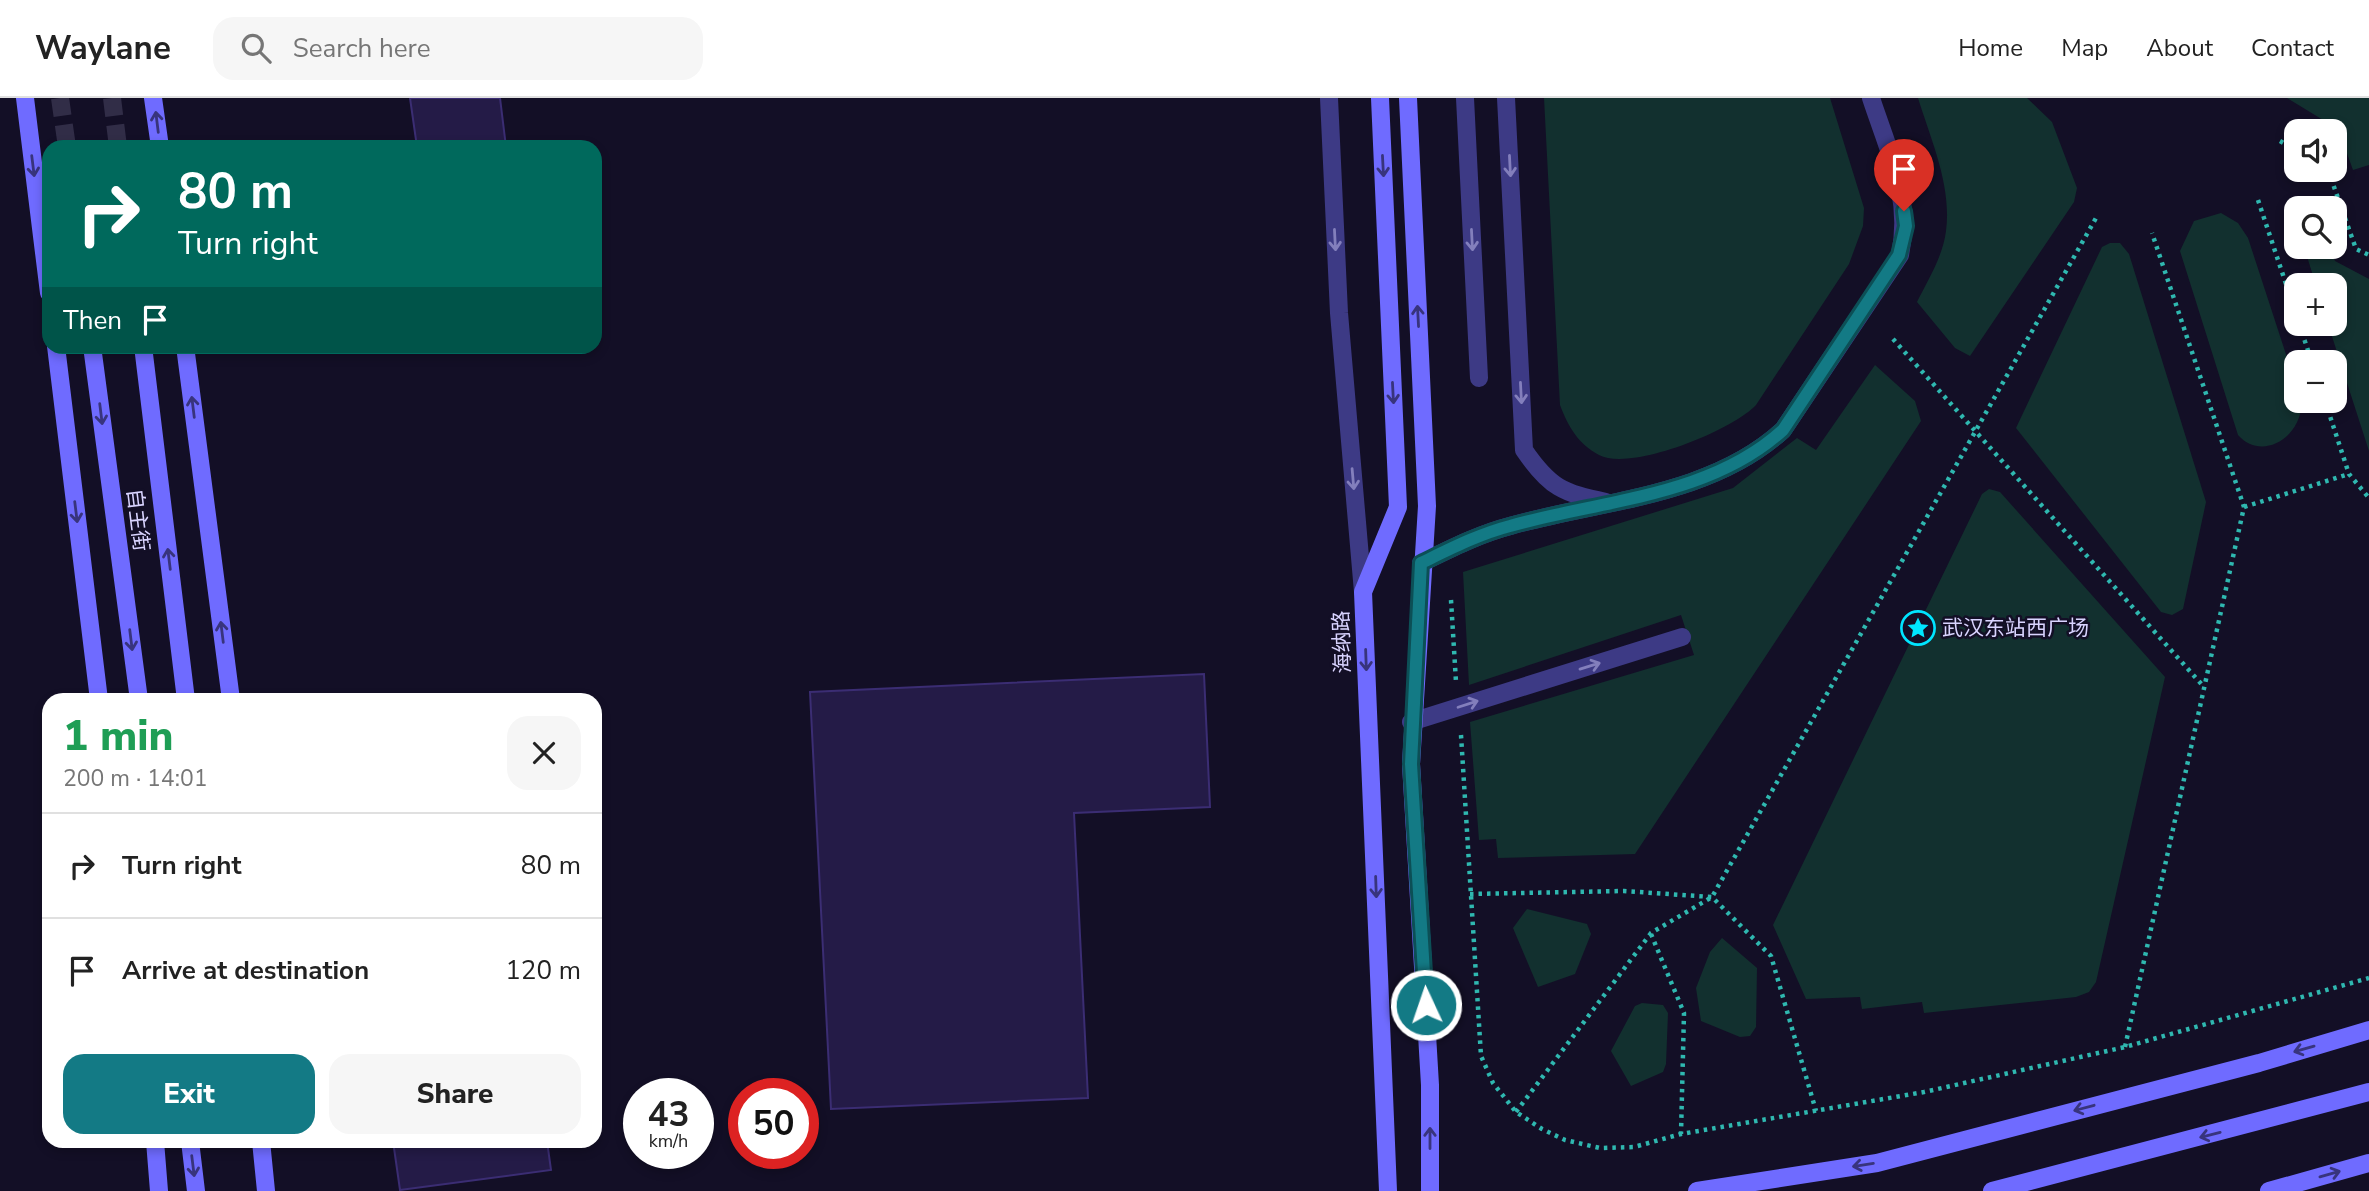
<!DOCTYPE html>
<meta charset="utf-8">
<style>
body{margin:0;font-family:"Nunito Sans","Noto Sans SC",sans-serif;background:#f6f6f6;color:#222;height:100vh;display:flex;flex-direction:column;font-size:26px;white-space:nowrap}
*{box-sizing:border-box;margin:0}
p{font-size:23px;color:#767676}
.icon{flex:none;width:38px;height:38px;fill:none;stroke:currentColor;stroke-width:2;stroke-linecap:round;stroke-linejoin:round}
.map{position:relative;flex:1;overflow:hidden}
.drawer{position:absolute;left:42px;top:595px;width:560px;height:455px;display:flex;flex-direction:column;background:#fff;border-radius:21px;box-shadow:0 4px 10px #0003}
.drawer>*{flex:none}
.banner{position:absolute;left:42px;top:42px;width:560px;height:214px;border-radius:21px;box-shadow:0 4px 10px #0003;background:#00695c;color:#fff;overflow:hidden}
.buttons{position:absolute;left:2284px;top:21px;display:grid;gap:14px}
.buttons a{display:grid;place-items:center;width:63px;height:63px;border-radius:14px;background:#fff;box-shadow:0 4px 10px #0003;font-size:35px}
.speed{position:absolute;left:623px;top:980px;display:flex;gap:14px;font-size:35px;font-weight:700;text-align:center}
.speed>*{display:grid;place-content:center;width:91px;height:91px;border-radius:50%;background:#fff;box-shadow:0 4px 10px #0003;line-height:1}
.speed small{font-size:18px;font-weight:400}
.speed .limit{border:10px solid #d22;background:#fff;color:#111}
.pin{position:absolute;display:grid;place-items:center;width:60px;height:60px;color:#fff;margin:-72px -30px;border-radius:50% 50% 50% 0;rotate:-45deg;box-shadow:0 0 7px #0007}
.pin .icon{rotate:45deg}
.me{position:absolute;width:77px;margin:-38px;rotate:357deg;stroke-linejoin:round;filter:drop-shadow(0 0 5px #0008)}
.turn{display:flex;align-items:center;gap:24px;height:147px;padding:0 21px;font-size:32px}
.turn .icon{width:91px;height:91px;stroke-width:2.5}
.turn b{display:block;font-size:49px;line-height:60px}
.then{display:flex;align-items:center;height:66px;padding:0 21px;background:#0003;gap:14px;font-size:26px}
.round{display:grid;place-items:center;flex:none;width:74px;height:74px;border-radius:21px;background:#f6f6f6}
.headline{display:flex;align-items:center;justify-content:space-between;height:119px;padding:0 21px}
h1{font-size:42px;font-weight:800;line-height:52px;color:#1e9e55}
.button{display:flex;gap:14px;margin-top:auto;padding:14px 21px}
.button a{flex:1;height:80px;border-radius:21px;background:#137a85;color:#fff;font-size:28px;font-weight:800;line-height:80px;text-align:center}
.button a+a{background:#f6f6f6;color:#222}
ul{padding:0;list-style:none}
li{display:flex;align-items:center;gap:21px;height:105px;padding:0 21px;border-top:2px solid #e0e0e0}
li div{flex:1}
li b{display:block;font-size:26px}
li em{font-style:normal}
header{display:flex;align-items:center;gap:42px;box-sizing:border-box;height:98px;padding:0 35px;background:#fff;border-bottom:2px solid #e0e0e0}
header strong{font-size:33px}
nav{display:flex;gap:38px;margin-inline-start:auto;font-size:24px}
.search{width:490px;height:63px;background:#f6f6f6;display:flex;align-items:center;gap:18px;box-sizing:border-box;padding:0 24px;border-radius:21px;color:#767676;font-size:26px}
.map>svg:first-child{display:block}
</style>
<header>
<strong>Waylane</strong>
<div class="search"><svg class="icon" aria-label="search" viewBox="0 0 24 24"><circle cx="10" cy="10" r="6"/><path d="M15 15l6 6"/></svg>Search here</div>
<nav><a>Home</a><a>Map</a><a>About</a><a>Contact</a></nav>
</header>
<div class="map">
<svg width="2369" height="1093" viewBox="0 0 2369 1093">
<rect width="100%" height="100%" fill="#130f26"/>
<g fill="#12302f">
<path d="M1544,0H1830L1864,110L1863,128L1849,166L1756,307C1733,332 1631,374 1599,357C1578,346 1568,328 1560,307Z"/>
<path d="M1918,0H2027L2052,24L2077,90L2074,104L1970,258L1955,250L1917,204C1928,182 1943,158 1946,133C1952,88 1931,42 1918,0Z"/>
<polygon points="2287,0 2369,0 2369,67 2353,72 2340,36 2333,28"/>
<path d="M2221,115L2238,125L2248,140L2296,287V303H2301C2304,337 2263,365 2238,337L2180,153L2194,123Z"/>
<polygon points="2110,145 2120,145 2129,156 2206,404 2183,511 2172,517 2161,514 2016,330 2102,149"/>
<polygon points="2304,149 2330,149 2335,163 2369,181 2369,353 2328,226 2334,226 2334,187 2316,187"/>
<polygon points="1875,267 1915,303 1921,323 1635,756 1498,760 1496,741 1479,742 1470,624 1694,557 1681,517 1469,587 1463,474 1733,390 1797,340 1816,352"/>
<polygon points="1989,391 2000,394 2165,579 2096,884 2089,894 2076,899 1924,915 1922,904 1862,911 1860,899 1806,901 1773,827 1982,396"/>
<polygon points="1527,811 1587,826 1591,836 1575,876 1538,889 1513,830"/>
<polygon points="1722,840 1757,870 1756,929 1750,938 1740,939 1701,923 1696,890 1710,854"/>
<polygon points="1642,905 1663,907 1668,915 1666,966 1663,974 1631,988 1611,953 1635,908"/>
</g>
<g fill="#241b47" stroke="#3b2d73" stroke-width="2">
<polygon points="410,0 500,0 506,49 417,49"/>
<polygon points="1204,576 1210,709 1074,715 1088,1000 831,1011 810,594"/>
<polygon points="393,1043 547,1043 551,1072 400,1092"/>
</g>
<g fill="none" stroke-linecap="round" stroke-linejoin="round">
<g stroke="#312d47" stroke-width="18" stroke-dasharray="18 9" stroke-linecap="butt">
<polyline points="60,0 67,49"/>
<polyline points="112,0 118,49"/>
</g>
<g stroke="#2fb8b0" stroke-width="4.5" stroke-dasharray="3.5 5" stroke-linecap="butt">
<polyline points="2280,43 2296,52"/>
<polyline points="2328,72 2356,151 2369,157"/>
<polyline points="2258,102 2296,216"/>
<polyline points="2299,226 2312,264"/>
<polyline points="1893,241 2204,589"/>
<polyline points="2325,303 2349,376 2369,400"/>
<polyline points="2244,409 2349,376"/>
<polyline points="1451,502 1456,584"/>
<polyline points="1461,637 1481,958 1493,985 1516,1014 1542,1031 1565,1042 1600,1050 1634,1049 1681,1036 1924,994 2125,949 2369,880"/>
<polyline points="1470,796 1624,793 1712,799 1771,858 1816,1013"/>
<polyline points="1651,836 1684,915 1681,1036"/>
<polyline points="2125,949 2244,409 2152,135"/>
<polyline points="1516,1014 1651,835 1712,799 2096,120"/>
</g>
<g stroke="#3d3a85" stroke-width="18">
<polyline points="1329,0 1339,215 1363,494"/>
<polyline points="1465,0 1479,280"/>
<path d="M1506,0L1524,352C1550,390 1563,395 1606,404"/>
<path d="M1421,465C1450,451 1479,436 1510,428C1601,402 1710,399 1783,332L1900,157C1912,99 1889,55 1871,0"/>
<polyline points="1411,624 1682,539"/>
</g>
<g stroke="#6f6bff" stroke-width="18">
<polyline points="25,0 49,195"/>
<polyline points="153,0 160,49"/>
<polyline points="1380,0 1398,409 1363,494 1388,1093"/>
<polyline points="1408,0 1427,408 1411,666 1430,987 1430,1093"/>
<polyline points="56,248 99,602"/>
<polyline points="92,248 139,602"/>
<polyline points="143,248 186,602"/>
<polyline points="185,248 231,602"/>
<polyline points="155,1043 159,1093"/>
<polyline points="190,1043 196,1093"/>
<polyline points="261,1043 266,1093"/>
<polyline points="1697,1093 1877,1065 2259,965 2369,932"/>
<polyline points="1992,1093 2369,994"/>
<polyline points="2269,1093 2369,1065"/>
</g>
</g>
<defs><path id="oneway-shaft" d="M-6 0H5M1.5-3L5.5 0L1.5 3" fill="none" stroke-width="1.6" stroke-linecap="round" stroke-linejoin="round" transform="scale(1.75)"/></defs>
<g stroke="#38347d">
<use href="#oneway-shaft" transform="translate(157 24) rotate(-97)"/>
<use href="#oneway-shaft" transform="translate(33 68) rotate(83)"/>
<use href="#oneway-shaft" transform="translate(1383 68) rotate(87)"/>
<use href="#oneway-shaft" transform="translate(1418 218) rotate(-93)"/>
<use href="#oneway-shaft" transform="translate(1393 295) rotate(87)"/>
<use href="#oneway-shaft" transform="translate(193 309) rotate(-97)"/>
<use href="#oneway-shaft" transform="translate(101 316) rotate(83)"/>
<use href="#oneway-shaft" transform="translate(76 414) rotate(83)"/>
<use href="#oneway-shaft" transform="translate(169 461) rotate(-97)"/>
<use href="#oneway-shaft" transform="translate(222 534) rotate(-97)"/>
<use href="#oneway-shaft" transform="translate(131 542) rotate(83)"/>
<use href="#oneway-shaft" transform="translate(1366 562) rotate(88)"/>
<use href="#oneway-shaft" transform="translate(1376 789) rotate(88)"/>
<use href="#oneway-shaft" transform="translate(2304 951) rotate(164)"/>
<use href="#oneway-shaft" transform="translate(2084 1010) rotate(165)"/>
<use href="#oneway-shaft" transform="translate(2210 1037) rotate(166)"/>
<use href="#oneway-shaft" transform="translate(1430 1040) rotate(-90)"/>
<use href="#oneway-shaft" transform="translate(1863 1067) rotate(171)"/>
<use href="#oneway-shaft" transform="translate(193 1068) rotate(83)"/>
<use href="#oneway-shaft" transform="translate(2330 1076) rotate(-16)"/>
</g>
<g stroke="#837fbc">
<use href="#oneway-shaft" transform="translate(1510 68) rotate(87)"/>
<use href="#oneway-shaft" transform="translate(1335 142) rotate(87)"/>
<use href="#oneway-shaft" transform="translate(1472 142) rotate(87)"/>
<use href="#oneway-shaft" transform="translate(1521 295) rotate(87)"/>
<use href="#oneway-shaft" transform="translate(1353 381) rotate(85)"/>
<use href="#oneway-shaft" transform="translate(1590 568) rotate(-17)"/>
<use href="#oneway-shaft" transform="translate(1468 606) rotate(-18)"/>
</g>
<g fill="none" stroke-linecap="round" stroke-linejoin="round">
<g stroke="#0c4f56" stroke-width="18">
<path id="route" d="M1426,907L1411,666L1421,465C1450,451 1479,436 1510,428C1601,402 1710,399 1783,332L1899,157L1906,128L1904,113"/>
</g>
<use href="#route" stroke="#137a85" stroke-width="12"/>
</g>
<defs>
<g id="sight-ring" transform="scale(1.75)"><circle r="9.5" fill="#130f26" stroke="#00e5ff" stroke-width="1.5"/><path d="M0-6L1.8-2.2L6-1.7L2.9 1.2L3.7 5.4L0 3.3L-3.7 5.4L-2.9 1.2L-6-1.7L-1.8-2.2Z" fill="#00e5ff"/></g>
</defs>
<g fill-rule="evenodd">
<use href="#sight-ring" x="1918" y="530"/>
</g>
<g text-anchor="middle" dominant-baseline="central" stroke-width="5" stroke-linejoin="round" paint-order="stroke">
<g font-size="21" fill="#d9d4ff" stroke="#130f26">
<text transform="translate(138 422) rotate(83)">自主街</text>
<text transform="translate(1342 544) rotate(-92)">海纳路</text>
</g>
<g font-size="21" fill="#d9d4ff" stroke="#130f26" text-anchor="start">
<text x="1942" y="530">武汉东站西广场</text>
</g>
</g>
</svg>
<div class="buttons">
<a><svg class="icon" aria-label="sound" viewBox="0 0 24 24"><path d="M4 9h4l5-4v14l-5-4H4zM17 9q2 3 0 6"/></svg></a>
<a><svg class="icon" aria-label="search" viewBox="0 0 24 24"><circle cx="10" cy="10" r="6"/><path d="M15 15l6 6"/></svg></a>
<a>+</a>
<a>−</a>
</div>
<div class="speed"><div>43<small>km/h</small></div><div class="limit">50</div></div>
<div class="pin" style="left:1904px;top:113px;background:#d93025"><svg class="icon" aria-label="arrive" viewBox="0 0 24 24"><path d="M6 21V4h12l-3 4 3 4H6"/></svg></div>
<svg class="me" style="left:1426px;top:907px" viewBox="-20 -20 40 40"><circle r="17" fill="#137a85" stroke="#fff" stroke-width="3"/><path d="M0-11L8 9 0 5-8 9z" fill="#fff"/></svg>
<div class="banner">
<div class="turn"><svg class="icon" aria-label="right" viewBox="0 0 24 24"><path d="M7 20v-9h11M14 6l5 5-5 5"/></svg><div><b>80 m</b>Turn right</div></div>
<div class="then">Then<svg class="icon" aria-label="arrive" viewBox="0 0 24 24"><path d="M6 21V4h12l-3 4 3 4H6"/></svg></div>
</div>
<section class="drawer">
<div class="headline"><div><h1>1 min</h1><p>200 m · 14:01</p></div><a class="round"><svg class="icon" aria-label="close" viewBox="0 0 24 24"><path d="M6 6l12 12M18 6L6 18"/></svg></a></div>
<ul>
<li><svg class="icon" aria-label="right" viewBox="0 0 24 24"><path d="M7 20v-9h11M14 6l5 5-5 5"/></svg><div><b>Turn right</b></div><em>80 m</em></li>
<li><svg class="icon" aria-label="arrive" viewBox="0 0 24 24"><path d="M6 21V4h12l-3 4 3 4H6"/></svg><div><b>Arrive at destination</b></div><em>120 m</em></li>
</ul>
<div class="button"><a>Exit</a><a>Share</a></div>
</section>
</div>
